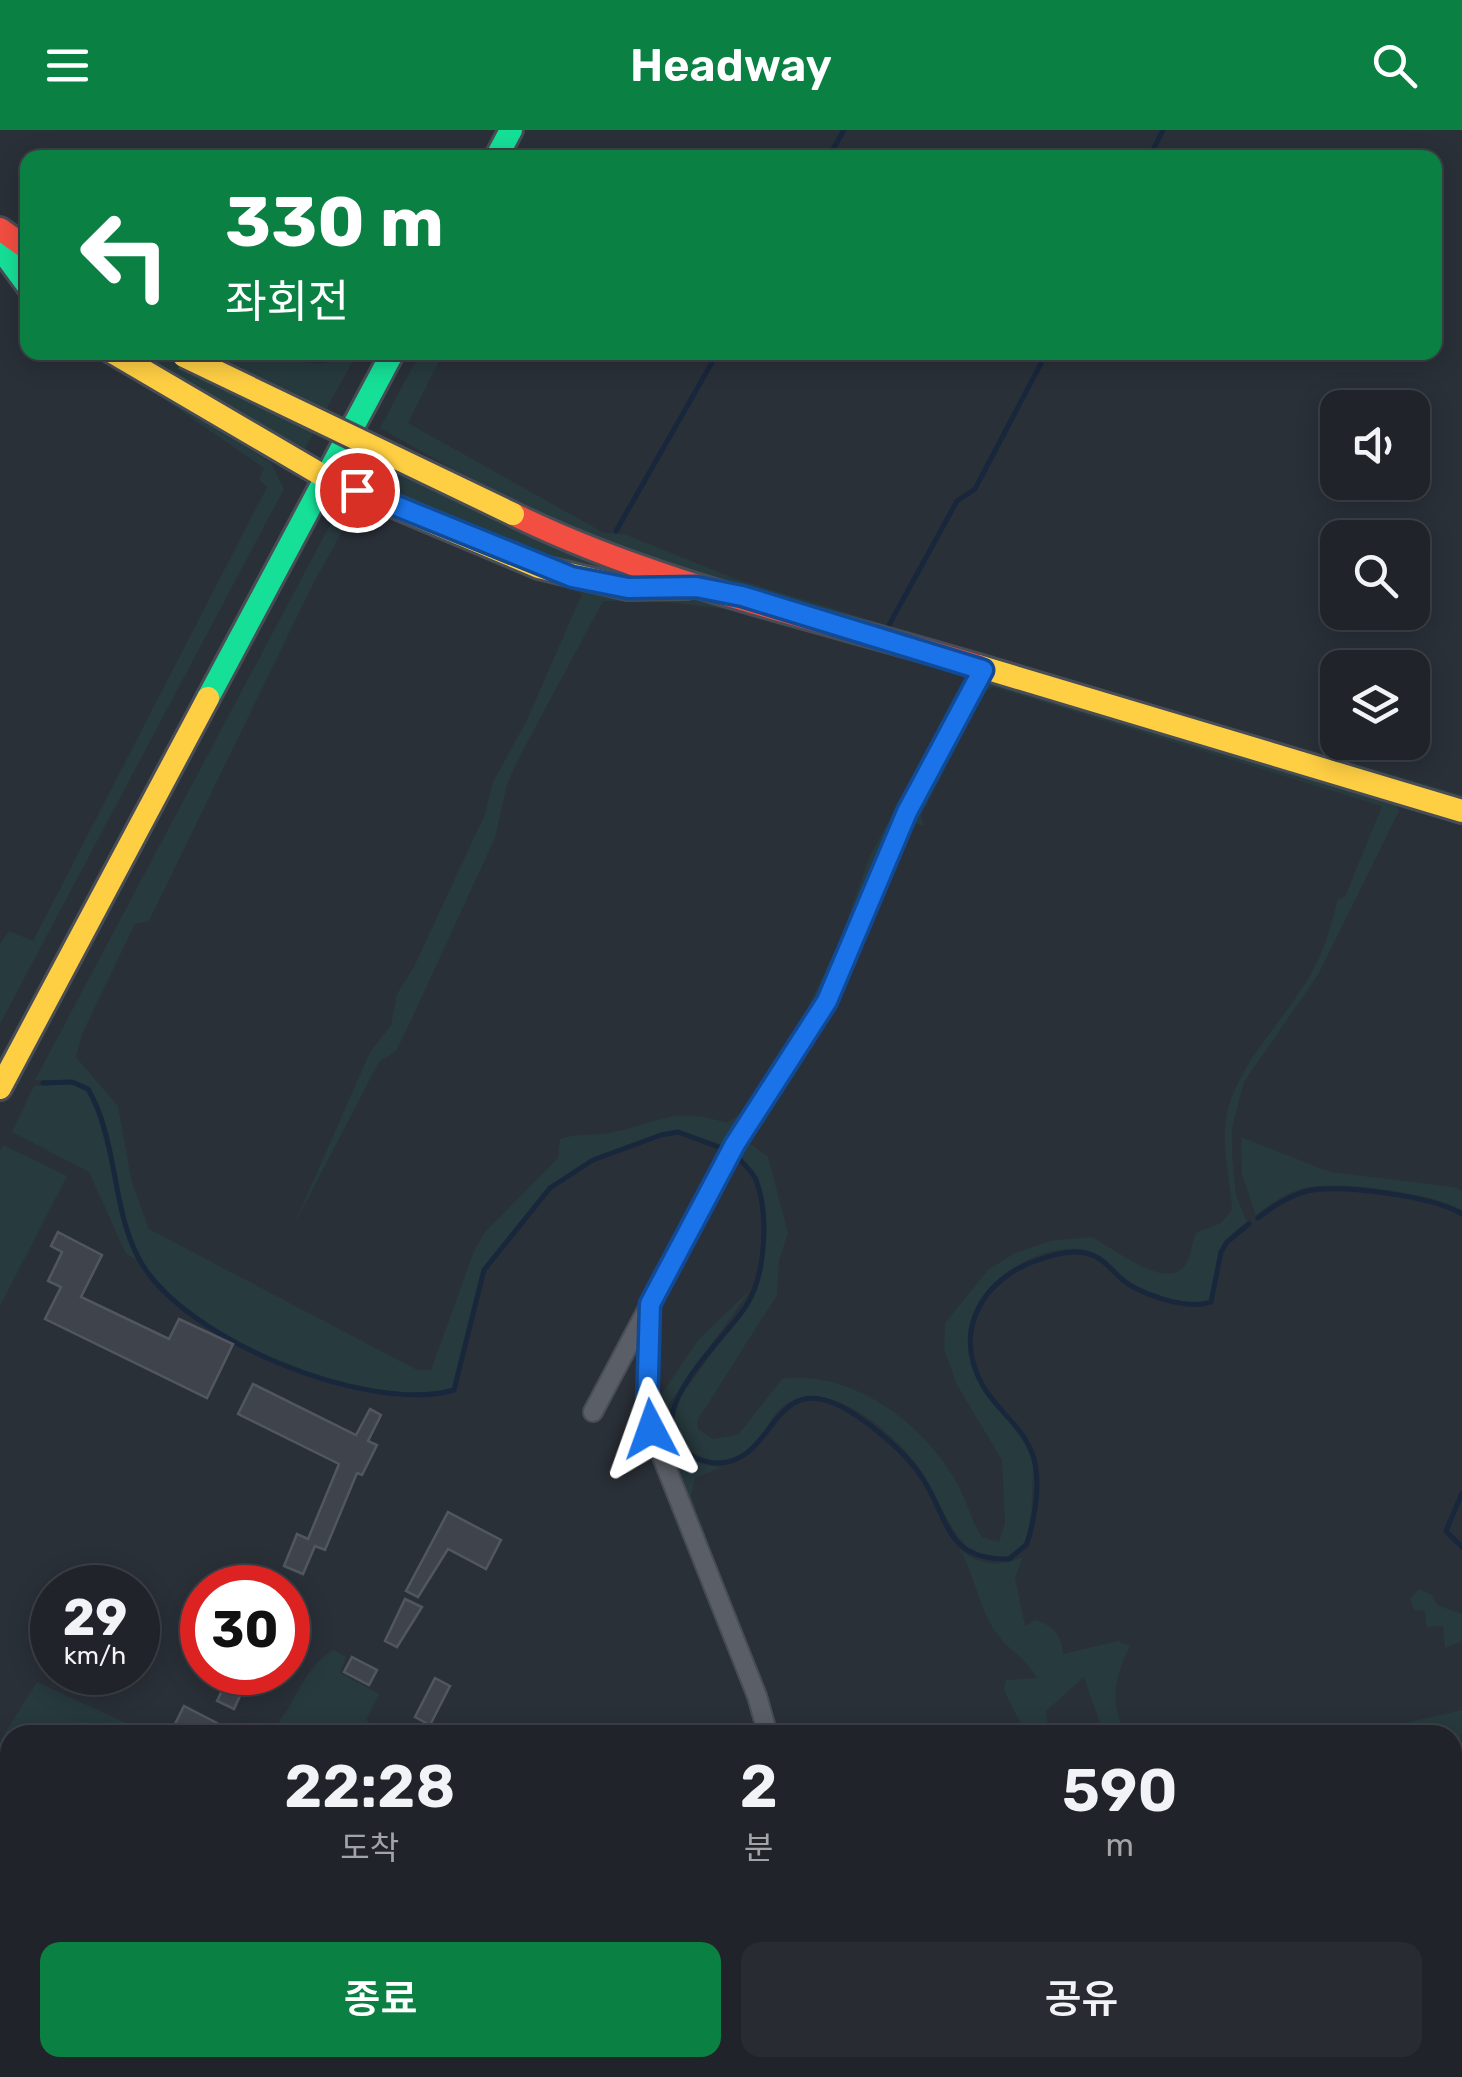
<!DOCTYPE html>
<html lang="ko">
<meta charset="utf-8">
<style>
body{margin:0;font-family:Rubik,"Noto Sans KR",sans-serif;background:#282c32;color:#f1f3f6;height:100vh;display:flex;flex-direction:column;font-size:38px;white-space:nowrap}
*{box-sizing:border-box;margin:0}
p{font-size:32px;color:#a2a4a8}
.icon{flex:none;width:55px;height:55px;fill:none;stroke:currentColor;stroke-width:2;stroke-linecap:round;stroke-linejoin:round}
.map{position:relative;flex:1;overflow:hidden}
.sheet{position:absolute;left:0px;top:1595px;width:1462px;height:352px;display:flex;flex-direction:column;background:#20242a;border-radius:30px 30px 0 0;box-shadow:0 5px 25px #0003,0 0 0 2px #3d4147}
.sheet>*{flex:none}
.top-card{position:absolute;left:20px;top:20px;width:1422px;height:210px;border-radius:20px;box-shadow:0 5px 25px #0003,0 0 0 2px #3d4147;background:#0b8043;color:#fff;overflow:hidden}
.buttons{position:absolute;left:1320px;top:260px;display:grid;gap:20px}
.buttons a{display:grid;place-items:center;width:110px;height:110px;border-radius:20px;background:#20242a;box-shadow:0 5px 25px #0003,0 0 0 2px #3d4147;font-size:50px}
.speed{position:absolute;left:30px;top:1435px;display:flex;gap:20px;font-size:50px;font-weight:700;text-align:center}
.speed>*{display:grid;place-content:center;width:130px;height:130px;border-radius:50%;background:#20242a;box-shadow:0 5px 25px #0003,0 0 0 2px #3d4147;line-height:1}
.speed small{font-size:25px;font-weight:400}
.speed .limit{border:15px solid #d22;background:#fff;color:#111}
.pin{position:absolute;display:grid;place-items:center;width:85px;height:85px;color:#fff;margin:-42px;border:5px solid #fff;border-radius:50%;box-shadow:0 2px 10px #0007}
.me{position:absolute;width:110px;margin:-55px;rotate:356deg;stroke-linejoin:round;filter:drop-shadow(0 0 8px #0008)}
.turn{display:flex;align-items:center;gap:35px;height:210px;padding:0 40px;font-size:45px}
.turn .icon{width:130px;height:130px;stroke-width:2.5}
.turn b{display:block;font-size:70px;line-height:85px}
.eta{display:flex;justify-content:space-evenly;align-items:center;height:170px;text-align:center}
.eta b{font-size:60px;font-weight:600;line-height:70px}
.button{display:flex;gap:20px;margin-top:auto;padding:20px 40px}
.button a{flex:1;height:115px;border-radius:20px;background:#0b8043;color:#fff;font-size:40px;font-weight:600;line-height:115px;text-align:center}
.button a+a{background:#282c32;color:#f1f3f6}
header{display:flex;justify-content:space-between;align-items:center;height:130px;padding:0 40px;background:#0b8043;color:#fff;font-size:45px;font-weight:600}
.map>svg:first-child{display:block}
</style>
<header><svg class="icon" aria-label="menu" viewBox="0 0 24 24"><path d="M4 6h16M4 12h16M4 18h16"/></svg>Headway<svg class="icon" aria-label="search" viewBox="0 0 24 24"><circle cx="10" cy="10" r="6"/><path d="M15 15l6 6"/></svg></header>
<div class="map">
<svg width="1462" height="1947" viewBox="0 0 1462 1947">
<rect width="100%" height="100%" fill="#2a3038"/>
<g fill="#273a3e">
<polygon points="97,223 271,333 284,359 0,894 0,814 9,801 33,811 267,357 259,349 264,338"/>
<polygon points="123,223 160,223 175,231 180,223 247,223 317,234 328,232 337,223 357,223 300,328"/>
<polygon points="420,223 443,223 408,293 604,403 624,404 736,449 1067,550 1063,558 702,452 544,390 380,298"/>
<polygon points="373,320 638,442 635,451 579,444 355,352"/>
<path d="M348,361L486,418L757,483L659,471H603L520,626L507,654L495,708L406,901L396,921L379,932L293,1097L370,922L391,895L397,864L414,837L485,684L493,652L527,590L582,464L358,373L313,454L149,791L135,794L82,904L76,927L118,976L132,1053L149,1099L417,1240H431L474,1121L485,1102L558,1028L560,1009C576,1003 592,1006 609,1003C659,994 672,975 726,993L739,985L804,886L840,809L870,726L963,550L965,558L838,838L728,1017L678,1000L661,1003L592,1029L549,1057L483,1139L453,1258C368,1282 178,1206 139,1125C114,1072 119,1009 90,958L73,950H35Z"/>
<path d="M994,550L1395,671L1399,681L1318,845L1244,952L1232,998V1025L1236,1065L1247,1092C1210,1117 1223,1135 1209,1170C1188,1178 1148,1164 1129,1151C1114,1141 1105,1124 1086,1120C1036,1110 963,1160 968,1214C973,1267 1017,1281 1031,1325C1035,1337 1032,1351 1032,1364C1032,1385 1030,1405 1019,1422L1009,1427L975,1425C942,1394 941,1368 917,1335C896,1307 853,1269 817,1267C767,1265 774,1305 743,1324C705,1348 672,1312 674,1276L756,1161L765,1094L763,1075L758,1048L736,1022L745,1010L768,1027L788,1103L779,1130L777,1165L697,1291L698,1299L712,1309L738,1305L782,1249C854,1239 928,1297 959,1357C968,1374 971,1391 982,1407L999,1412L1005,1394L1002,1330L957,1255L944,1219L945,1193L988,1140L1015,1123L1050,1111L1091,1107C1111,1115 1166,1164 1186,1134C1192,1126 1191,1113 1196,1103L1221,1093L1232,1080C1230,1046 1218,1006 1230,972C1247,923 1287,887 1312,842C1325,818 1331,795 1338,769L1345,767L1382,676L993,557L985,562L921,686L924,696L909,691L979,559Z"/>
<polygon points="1081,553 1462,665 1462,673 1080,558"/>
<polygon points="72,954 87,961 95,976 136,1129 126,1124 89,1042 12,1002 34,956"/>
<path d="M1241,1007L1330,1042L1454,1057L1462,1061V1080C1432,1063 1339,1050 1305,1058C1286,1063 1271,1073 1256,1085L1242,1045Z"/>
<polygon points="3,1015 67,1046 0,1176 0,1021"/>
<path d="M668,1150L660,1176L659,1268L698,1210L751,1159L669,1274C665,1311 684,1335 722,1337L695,1348L691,1365L778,1605H773L656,1301L654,1176Z"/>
<path d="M960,1419C978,1436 1000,1437 1023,1427L1015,1448L1025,1496L1036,1490C1055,1497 1061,1505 1063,1524L1118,1511L1130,1516C1116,1545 1106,1576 1129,1605H1104L1084,1547L1046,1581L1049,1605H1026L1004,1560L1006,1550L1037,1548C1026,1527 1008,1521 995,1501C979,1477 974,1445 960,1419Z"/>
<polygon points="1419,1459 1432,1465 1437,1475 1462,1484 1462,1511 1445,1518 1443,1496 1427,1497 1425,1481 1414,1480 1410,1469"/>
<path d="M334,1520L346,1527L340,1543L379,1564L366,1590L382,1605H267C294,1582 302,1536 334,1520Z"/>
<polygon points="37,1552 152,1605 10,1605 10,1672 0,1660 0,1632 6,1615 1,1609"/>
<polygon points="1462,1580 1462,1714 1453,1718 1452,1605 1386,1605 1383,1598"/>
<polygon points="10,1688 10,1859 0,1854 0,1701"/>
<polygon points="10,1904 10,1938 82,1938 93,1947 39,1947 16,1938 0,1944 0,1906"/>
<polygon points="340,1938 445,1938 447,1943 445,1947 338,1947"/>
<polygon points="873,1938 1221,1938 1212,1947 873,1947"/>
</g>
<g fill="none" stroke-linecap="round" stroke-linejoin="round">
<g stroke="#19273c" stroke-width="5">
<polyline points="828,28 844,0"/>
<polyline points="1149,28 1163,0"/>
<polyline points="616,401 718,222"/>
<polyline points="889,495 957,371 975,359 1047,222"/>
<path d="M43,953L72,952L88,959C118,1011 111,1075 138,1127C179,1208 368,1285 454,1260L484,1140L550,1058L593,1030L661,1005L678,1002L724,1019"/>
<path d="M737,1026C742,1033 753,1042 756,1050C769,1084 766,1145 746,1176C725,1210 637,1283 686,1323C693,1328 705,1332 714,1333C784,1337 767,1211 876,1300C895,1315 911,1330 923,1349C950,1392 946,1430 1009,1429L1027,1414C1035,1388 1042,1349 1032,1323C1022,1296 997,1280 983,1256C954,1205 978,1155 1030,1133C1047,1126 1071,1118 1089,1124C1107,1129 1115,1147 1131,1156C1152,1167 1188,1180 1211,1172L1221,1122L1227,1112L1249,1094"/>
<path d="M1258,1088C1273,1076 1289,1066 1307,1061C1341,1054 1432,1066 1462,1084"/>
<polyline points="1462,1363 1446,1401 1462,1417"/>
</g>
</g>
<g fill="#3f444c" stroke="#52575f" stroke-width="2.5">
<polygon points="58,1102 102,1125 81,1167 169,1209 179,1189 233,1214 207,1268 45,1189 61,1157 48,1151 62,1122 51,1116"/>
<polygon points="253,1254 356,1305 370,1279 381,1285 368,1311 377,1315 362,1345 357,1343 325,1420 315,1416 303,1444 284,1436 297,1404 308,1409 339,1334 238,1284"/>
<polygon points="448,1382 501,1410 486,1439 448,1419 418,1467 406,1461"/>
<polygon points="405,1469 422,1477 397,1517 385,1511"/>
<polygon points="352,1527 377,1540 369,1555 344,1542"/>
<polygon points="231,1542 251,1542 234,1579 217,1571"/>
<polygon points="435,1548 450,1556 430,1595 415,1587"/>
<polygon points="184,1576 217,1593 211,1605 196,1605 175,1594"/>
</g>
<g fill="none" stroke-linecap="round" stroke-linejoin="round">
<g stroke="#484c55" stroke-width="22">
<g id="street">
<polyline points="650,1179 647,1280 651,1299 757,1566 768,1605"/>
<polyline points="593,1282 735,1014 827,871 907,682 983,540"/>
</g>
</g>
<g stroke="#484c55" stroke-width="28">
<g id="fast">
<polyline points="496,28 511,0"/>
<polyline points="0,118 28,156"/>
<polyline points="208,568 393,222"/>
</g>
</g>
<g stroke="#484c55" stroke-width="28">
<g id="slow">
<polyline points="112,222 327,348 539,437 628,458 687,457"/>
<polyline points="978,536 1462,681"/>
<polyline points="0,958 208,568"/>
</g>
</g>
<g stroke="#484c55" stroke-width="28">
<g id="jam">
<polyline points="0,99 28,119"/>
<path d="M513,384C660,456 822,489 978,536"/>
</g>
</g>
<use href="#street" stroke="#5a5e66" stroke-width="18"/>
<use href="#fast" stroke="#16e098" stroke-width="22"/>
<use href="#slow" stroke="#ffcf43" stroke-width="22"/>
<use href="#jam" stroke="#f24e42" stroke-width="22"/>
<g stroke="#484c55" stroke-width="28" stroke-linecap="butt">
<polyline id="slow-bridge" points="184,226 513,384"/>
</g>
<use href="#slow-bridge" stroke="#ffcf43" stroke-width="22"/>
</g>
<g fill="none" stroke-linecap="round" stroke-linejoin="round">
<g stroke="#114b97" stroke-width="25">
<polyline id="route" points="357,360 572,447 628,458 696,457 742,466 983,540 907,682 827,871 735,1014 650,1174 647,1280 651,1299"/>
</g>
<use href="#route" stroke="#1a73e8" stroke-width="18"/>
</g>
</svg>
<div class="buttons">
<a><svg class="icon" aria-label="sound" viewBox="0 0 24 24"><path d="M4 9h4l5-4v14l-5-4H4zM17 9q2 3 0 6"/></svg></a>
<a><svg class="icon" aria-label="search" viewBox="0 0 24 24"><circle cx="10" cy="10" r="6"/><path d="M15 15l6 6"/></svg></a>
<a><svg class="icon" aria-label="layers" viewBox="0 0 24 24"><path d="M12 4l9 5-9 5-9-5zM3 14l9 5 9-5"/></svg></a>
</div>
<div class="speed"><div>29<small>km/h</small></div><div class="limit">30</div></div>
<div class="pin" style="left:357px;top:360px;background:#d93025"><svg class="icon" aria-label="arrive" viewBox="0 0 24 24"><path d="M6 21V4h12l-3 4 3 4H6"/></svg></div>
<svg class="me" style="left:651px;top:1299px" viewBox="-20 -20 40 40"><path d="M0-17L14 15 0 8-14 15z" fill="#1a73e8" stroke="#fff" stroke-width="4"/></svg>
<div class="top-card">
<div class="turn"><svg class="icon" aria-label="left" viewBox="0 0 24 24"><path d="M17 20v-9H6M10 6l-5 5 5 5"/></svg><div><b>330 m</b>좌회전</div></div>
</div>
<section class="sheet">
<div class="eta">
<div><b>22:28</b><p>도착</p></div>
<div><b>2</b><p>분</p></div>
<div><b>590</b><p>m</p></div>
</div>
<div class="button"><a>종료</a><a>공유</a></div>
</section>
</div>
